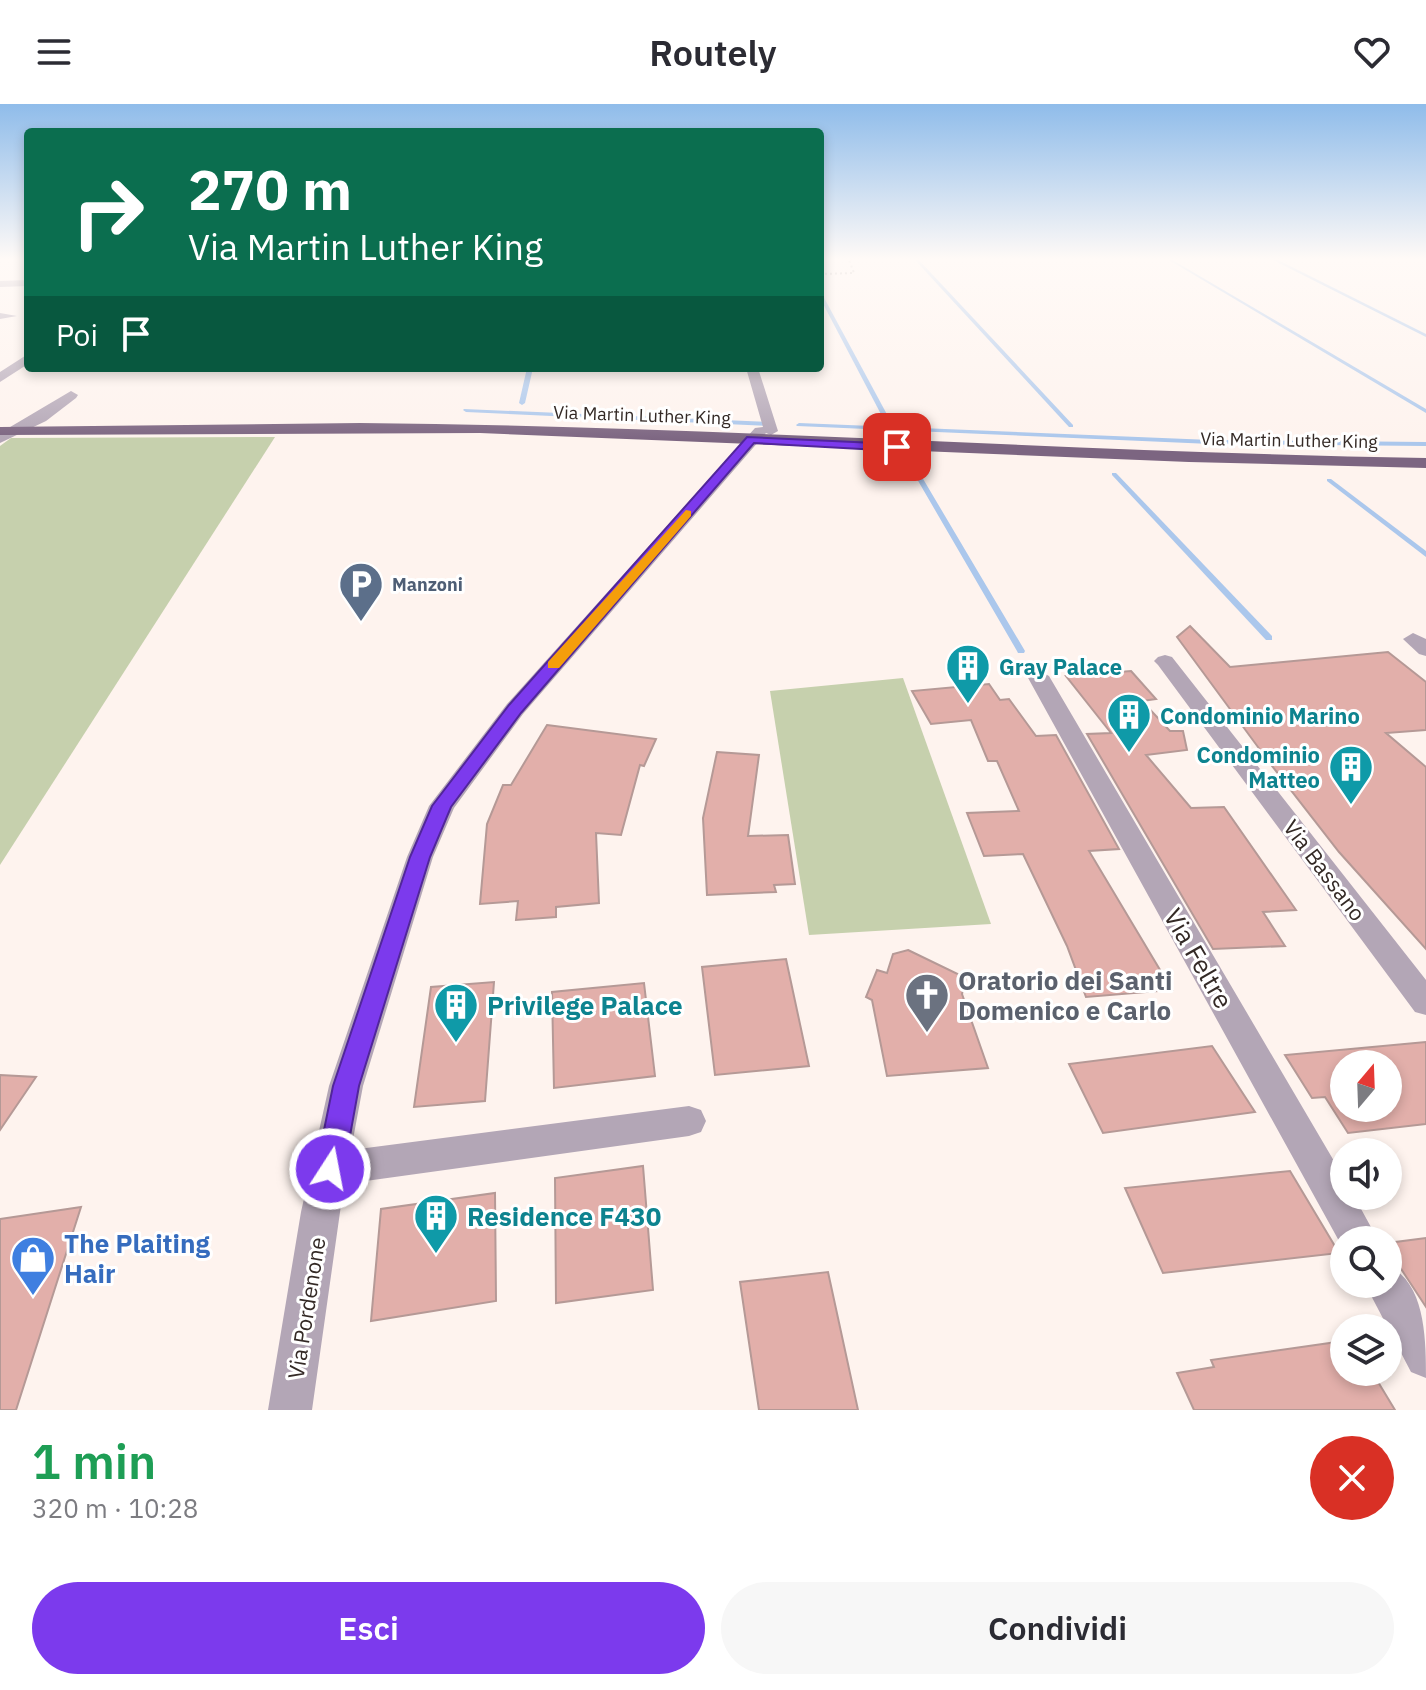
<!DOCTYPE html>
<html lang="it">
<meta charset="utf-8">
<style>
body{margin:0;font-family:"IBM Plex Sans",sans-serif;background:#f7f7f7;color:#2b2b33;height:100vh;display:flex;flex-direction:column;font-size:30px;white-space:nowrap}
*{box-sizing:border-box;margin:0}
p{font-size:26px;color:#7c7c81}
.icon{flex:none;width:44px;height:44px;fill:none;stroke:currentColor;stroke-width:2;stroke-linecap:round;stroke-linejoin:round}
.map{position:relative;height:1306px;overflow:hidden}
.drawer{display:flex;flex-direction:column;background:#fff;flex:1}
.drawer>*{flex:none}
.guide{position:absolute;left:24px;top:24px;width:800px;height:244px;border-radius:8px;box-shadow:0 4px 12px #0003;background:#0b6e4f;color:#fff;overflow:hidden}
.needle{width:52px;rotate:19deg}
.fabs{position:absolute;left:1330px;top:946px;display:grid;gap:16px}
.fabs a{display:grid;place-items:center;width:72px;height:72px;border-radius:50%;background:#fff;box-shadow:0 4px 12px #0003;font-size:40px}
.pin{position:absolute;display:grid;place-items:center;width:68px;height:68px;color:#fff;margin:-34px;border-radius:16px;box-shadow:0 4px 12px #0006}
.me{position:absolute;width:88px;margin:-44px;rotate:11deg;stroke-linejoin:round;filter:drop-shadow(0 0 6px #0008)}
.turn{display:flex;align-items:center;gap:28px;height:168px;padding:0 32px;font-size:36px}
.turn .icon{width:104px;height:104px;stroke-width:2.5}
.turn b{display:block;font-size:56px;line-height:68px}
.then{display:flex;align-items:center;height:76px;padding:0 32px;background:#0003;gap:16px;font-size:30px}
.round{display:grid;place-items:center;flex:none;width:84px;height:84px;border-radius:42px;background:#f7f7f7}
.overview{display:flex;align-items:center;justify-content:space-between;height:136px;padding:0 32px}
h1{font-size:48px;font-weight:600;line-height:60px;color:#1e9e55}
.button{display:flex;gap:16px;margin-top:auto;padding:16px 32px}
.button a{flex:1;height:92px;border-radius:48px;background:#7c3aed;color:#fff;font-size:32px;font-weight:600;line-height:92px;text-align:center}
.button a+a{background:#f7f7f7;color:#2b2b33}
header{display:flex;justify-content:space-between;align-items:center;height:104px;padding:0 32px;background:#fff;font-size:36px;font-weight:600}
.map>svg:first-child{display:block}
</style>
<header><svg class="icon" aria-label="menu" viewBox="0 0 24 24"><path d="M4 6h16M4 12h16M4 18h16"/></svg>Routely<svg class="icon" aria-label="heart" viewBox="0 0 24 24"><path d="M12 20l-8-8c-3-5 5-10 8-4 3-6 11-1 8 4z"/></svg></header>
<div class="map">
<svg width="1426" height="1306" viewBox="0 0 1426 1306">
<rect width="100%" height="100%" fill="#fef3ee"/>
<g fill="#c6d0ad">
<polygon points="275,333 0,761 0,342 11,334"/>
<polygon points="903,574 991,820 809,831 770,587"/>
</g>
<g fill="none" stroke-linecap="round" stroke-linejoin="round">
<g fill="#abc7ec" fill-rule="evenodd">
<polygon points="915,154 917,154 1073,321 1073,323 1069,323 915,156"/>
<polygon points="1169,154 1426,305 1426,309 1169,156"/>
<polygon points="1269,154 1274,154 1426,230 1426,233"/>
<polygon points="820,189 822,190 890,316 889,317 884,316 820,194"/>
<polygon points="527,264 533,264 525,299 522,301 519,299"/>
<polygon points="464,305 770,318 773,320 770,322 466,308 463,306"/>
<polygon points="799,319 1211,336 1426,338 1426,342 1211,340 797,322 796,321"/>
<polygon points="913,361 916,363 1025,547 1024,549 1018,549 1017,547 910,363"/>
<polygon points="1112,369 1116,369 1272,532 1272,536 1266,536 1112,371"/>
<polygon points="1327,375 1331,375 1426,447 1426,453 1327,377"/>
</g>
</g>
<g fill="#e2afaa" stroke="#b59996" stroke-width="2" fill-rule="evenodd">
<polygon points="1190,522 1230,563 1388,548 1426,578 1426,626 1386,629 1426,663 1426,845 1339,748 1269,658 1177,533"/>
<polygon points="1131,567 1156,595 1142,597 1170,627 1183,627 1187,646 1146,651 1191,704 1224,703 1296,806 1263,808 1285,842 1213,845 1087,630 1111,629 1066,572"/>
<polygon points="989,580 1000,596 1009,595 1036,632 1056,631 1119,745 1089,747 1172,886 1086,893 1067,842 1023,750 984,752 967,709 1019,707 997,657 988,657 971,616 931,620 912,587"/>
<polygon points="547,621 656,635 644,662 640,661 621,731 596,729 599,799 556,803 556,813 516,816 518,797 480,800 487,720 503,681 511,681"/>
<polygon points="717,648 759,651 748,732 788,731 795,780 774,781 776,788 707,791 703,714"/>
<polygon points="908,846 966,874 962,890 988,964 887,972 872,896 866,893 877,866 887,869 893,850"/>
<polygon points="786,855 809,962 715,971 702,863"/>
<polygon points="494,878 485,997 414,1003 431,883"/>
<polygon points="644,879 655,972 554,984 552,888"/>
<path d="M1426,938V1020L1348,1029L1325,993L1312,994L1285,951ZM1344,960H1388V1004H1344Z"/>
<polygon points="1212,942 1255,1008 1103,1029 1069,960"/>
<polygon points="0,971 36,973 0,1026"/>
<polygon points="643,1062 653,1186 556,1199 555,1074"/>
<polygon points="1290,1067 1339,1149 1163,1169 1125,1084"/>
<polygon points="495,1089 496,1197 371,1217 381,1105"/>
<polygon points="81,1103 16,1306 0,1306 0,1115"/>
<polygon points="1426,1134 1426,1203 1388,1145 1388,1139"/>
<polygon points="828,1168 858,1306 759,1306 740,1178"/>
<polygon points="1344,1237 1344,1268 1372,1268 1395,1306 1194,1306 1177,1269 1214,1263 1211,1256"/>
</g>
<g fill="none" stroke-linecap="round" stroke-linejoin="round">
<polyline stroke="#948985" stroke-width="2" stroke-dasharray="2 3" stroke-linecap="butt" points="820,170 854,169 849,156 854,154"/>
<g fill="#b3a6b6" fill-rule="evenodd">
<polygon points="28,176 28,182 0,183 0,177"/>
<polygon points="0,209 17,212 0,215"/>
<polygon points="28,250 28,260 0,278 0,268"/>
<polygon points="746,264 758,264 778,327 771,331 766,329 523,610 454,704 433,753 363,982 351,1046 689,1002 701,1006 706,1017 701,1028 689,1032 344,1080 312,1306 268,1306 301,1108 329,982 407,753 429,702 507,600 755,324 763,323"/>
<polygon points="71,287 78,291 76,294 46,317 0,339 0,329"/>
<polygon points="1413,529 1426,535 1426,552 1419,550 1403,535"/>
<polygon points="1165,551 1172,553 1426,876 1426,911 1415,908 1158,561 1154,557 1158,553"/>
<polygon points="1038,566 1049,572 1344,1074 1344,1092 1354,1092 1378,1136 1344,1136 1344,1146 1027,572"/>
<path d="M1388,1162C1426,1178 1426,1238 1426,1274L1411,1268L1365,1180H1388Z"/>
</g>
<path fill="#7c6581" fill-rule="evenodd" d="M360,319C716,322 1070,348 1426,354V364L1189,358L480,329L0,331V323Z"/>
</g>
<linearGradient id="sky" x2="0" y2="1"><stop stop-color="#8fbcea"/><stop offset="0.46" stop-color="#fffaf7"/><stop offset="1" stop-color="#fffaf7" stop-opacity="0"/></linearGradient>
<rect width="1426" height="337" fill="url(#sky)"/>
<polygon fill="#7c3aed" stroke="#51269a" stroke-width="2" points="747,333 897,340 903,343 897,347 754,339 521,609 451,703 430,753 359,982 344,1065 340,1074 330,1078 320,1074 316,1065 333,982 410,753 432,702 509,601"/>
<polygon fill="#f59e0b" points="686,406 691,407 691,412 559,564 548,564 548,558"/>
<defs>
<g id="parking-pin" transform="scale(2.3)"><path d="M0 17L-7.5 6A9.5 9.5 0 1 1 7.5 6Z" fill="#5c6f8a" stroke="#fff"/><path d="M-3.5-5.5H1a3.5 3.5 0 0 1 0 7H-1V5.5H-3.5ZM-1-3.4V-.6H.8a1.4 1.4 0 0 0 0-2.8Z" fill="#fff"/></g>
<g id="building-pin" transform="scale(2.3)"><path d="M0 17L-7.5 6A9.5 9.5 0 1 1 7.5 6Z" fill="#0f9aa8" stroke="#fff"/><path d="M-4-6H4V6H1V3H-1V6H-4ZM-2.5-4.3h1.7v1.8h-1.7ZM.8-4.3h1.7v1.8H.8ZM-2.5-1h1.7V.8h-1.7ZM.8-1h1.7V.8H.8Z" fill="#fff"/></g>
<g id="church-pin" transform="scale(2.3)"><path d="M0 17L-7.5 6A9.5 9.5 0 1 1 7.5 6Z" fill="#6b7280" stroke="#fff"/><path d="M-1.2-6h2.4v3.5h3.3v2.4h-3.3V6h-2.4V-.1h-3.3v-2.4h3.3Z" fill="#fff"/></g>
<g id="shop-pin" transform="scale(2.3)"><path d="M0 17L-7.5 6A9.5 9.5 0 1 1 7.5 6Z" fill="#3f7fe0" stroke="#fff"/><path d="M-5-2.5h2.3a2.7 3.5 0 0 1 5.4 0H5L5.5 6h-11ZM-1.5-2.5h3a1.5 2.3 0 0 0-3 0Z" fill="#fff"/></g>
</defs>
<g fill-rule="evenodd">
<use href="#parking-pin" x="361" y="480"/>
<use href="#building-pin" x="968" y="562"/>
<use href="#building-pin" x="1129" y="611"/>
<use href="#building-pin" x="1351" y="663"/>
<use href="#church-pin" x="927" y="891"/>
<use href="#building-pin" x="456" y="901"/>
<use href="#building-pin" x="436" y="1112"/>
<use href="#shop-pin" x="33" y="1154"/>
</g>
<g text-anchor="middle" dominant-baseline="central" stroke-width="6" stroke-linejoin="round" paint-order="stroke">
<g font-size="18" fill="#342a26" stroke="#fff">
<text transform="translate(642 311) rotate(2)">Via Martin Luther King</text>
<text transform="translate(1289 336) rotate(1)">Via Martin Luther King</text>
</g>
<g font-size="18" font-weight="bold" fill="#4e5e75" stroke="#fff" text-anchor="start">
<text x="392" y="480">Manzoni</text>
</g>
<g font-size="22" font-weight="bold" fill="#0d838f" stroke="#fff" text-anchor="start">
<text x="999" y="562">Gray Palace</text>
<text x="1160" y="611">Condominio Marino</text>
<text x="1320" y="650" text-anchor="end">Condominio<tspan x="1320" dy="25">Matteo</tspan></text>
</g>
<g font-size="22" fill="#342a26" stroke="#fff">
<text transform="translate(1325 766) rotate(53)">Via Bassano</text>
<text transform="translate(306 1204) rotate(-81)">Via Pordenone</text>
</g>
<g font-size="26" fill="#342a26" stroke="#fff">
<text transform="translate(1199 854) rotate(60)">Via Feltre</text>
</g>
<g font-size="26" font-weight="bold" fill="#5b616d" stroke="#fff" text-anchor="start">
<text x="958" y="876">Oratorio dei Santi<tspan x="958" dy="30">Domenico e Carlo</tspan></text>
</g>
<g font-size="26" font-weight="bold" fill="#0d838f" stroke="#fff" text-anchor="start">
<text x="487" y="901">Privilege Palace</text>
<text x="467" y="1112">Residence F430</text>
</g>
<g font-size="26" font-weight="bold" fill="#366cbe" stroke="#fff" text-anchor="start">
<text x="64" y="1139">The Plaiting<tspan x="64" dy="30">Hair</tspan></text>
</g>
</g>
</svg>
<div class="fabs">
<a><svg class="needle" viewBox="-14 -14 28 28"><path d="M0-13l5 13h-10z" fill="#e53935"/><path d="M0 13l5-13h-10z" fill="#7c7c81"/></svg></a>
<a><svg class="icon" aria-label="sound" viewBox="0 0 24 24"><path d="M4 9h4l5-4v14l-5-4H4zM17 9q2 3 0 6"/></svg></a>
<a><svg class="icon" aria-label="search" viewBox="0 0 24 24"><circle cx="10" cy="10" r="6"/><path d="M15 15l6 6"/></svg></a>
<a><svg class="icon" aria-label="layers" viewBox="0 0 24 24"><path d="M12 4l9 5-9 5-9-5zM3 14l9 5 9-5"/></svg></a>
</div>
<div class="pin" style="left:897px;top:343px;background:#d93025"><svg class="icon" aria-label="arrive" viewBox="0 0 24 24"><path d="M6 21V4h12l-3 4 3 4H6"/></svg></div>
<svg class="me" style="left:330px;top:1065px" viewBox="-20 -20 40 40"><circle r="17" fill="#7c3aed" stroke="#fff" stroke-width="3"/><path d="M0-11L8 9 0 5-8 9z" fill="#fff"/></svg>
<div class="guide">
<div class="turn"><svg class="icon" aria-label="right" viewBox="0 0 24 24"><path d="M7 20v-9h11M14 6l5 5-5 5"/></svg><div><b>270 m</b>Via Martin Luther King</div></div>
<div class="then">Poi<svg class="icon" aria-label="arrive" viewBox="0 0 24 24"><path d="M6 21V4h12l-3 4 3 4H6"/></svg></div>
</div>
</div>
<section class="drawer">
<div class="overview"><div><h1>1 min</h1><p>320 m · 10:28</p></div><a class="round" style="background:#d93025;color:#fff"><svg class="icon" aria-label="close" viewBox="0 0 24 24"><path d="M6 6l12 12M18 6L6 18"/></svg></a></div>
<div class="button"><a>Esci</a><a>Condividi</a></div>
</section>
